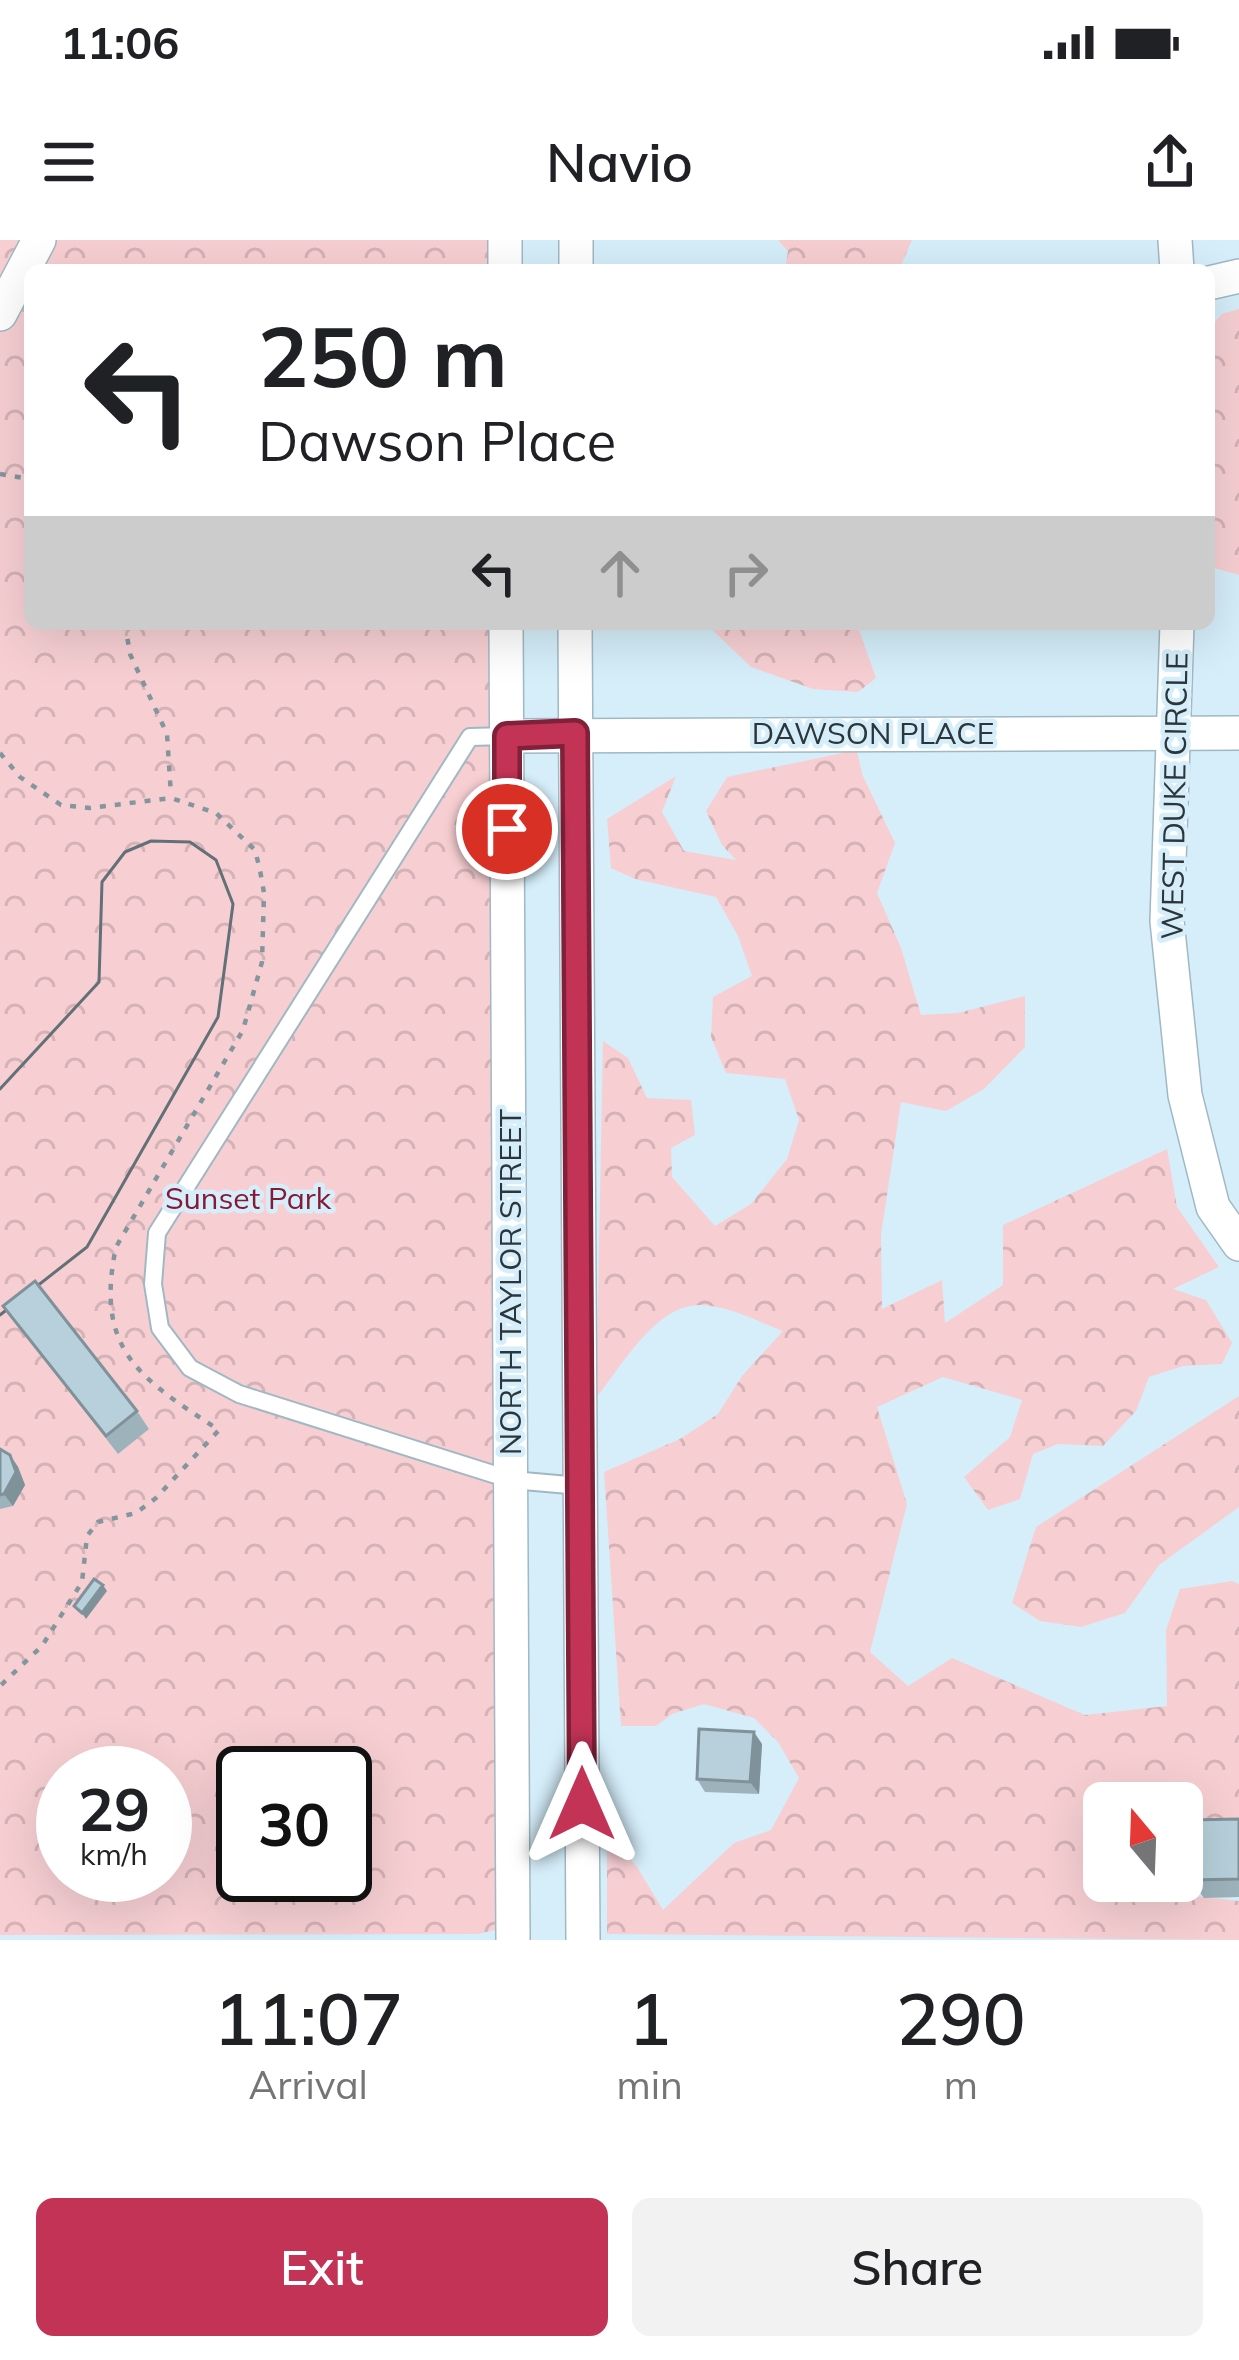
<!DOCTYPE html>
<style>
body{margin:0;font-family:Mulish,sans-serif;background:#f2f2f2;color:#202124;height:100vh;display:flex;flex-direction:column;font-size:45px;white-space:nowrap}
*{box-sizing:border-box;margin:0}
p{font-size:39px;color:#757577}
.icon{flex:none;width:66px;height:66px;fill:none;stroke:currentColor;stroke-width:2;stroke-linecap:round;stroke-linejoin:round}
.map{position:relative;height:1700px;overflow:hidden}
.panel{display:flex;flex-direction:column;background:#fff;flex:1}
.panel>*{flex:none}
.guide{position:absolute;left:24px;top:24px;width:1191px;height:366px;border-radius:18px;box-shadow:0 12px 48px #0002;background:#fff;color:#202124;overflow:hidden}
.needle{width:78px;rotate:341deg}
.buttons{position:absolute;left:1083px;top:1542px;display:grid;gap:24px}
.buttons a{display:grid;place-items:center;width:120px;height:120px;border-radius:18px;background:#fff;box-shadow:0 12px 48px #0002;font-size:60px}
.speed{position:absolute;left:36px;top:1506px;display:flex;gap:24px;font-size:60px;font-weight:700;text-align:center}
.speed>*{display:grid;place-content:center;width:156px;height:156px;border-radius:50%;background:#fff;box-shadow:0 12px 48px #0002;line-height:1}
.speed small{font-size:30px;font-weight:400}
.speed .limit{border:6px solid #111;border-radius:18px;background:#fff;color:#111}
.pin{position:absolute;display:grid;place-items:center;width:102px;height:102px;color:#fff;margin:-51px;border:6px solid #fff;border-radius:50%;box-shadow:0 3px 12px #0007}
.me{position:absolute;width:132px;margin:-66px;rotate:0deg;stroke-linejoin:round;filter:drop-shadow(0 0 9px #0008)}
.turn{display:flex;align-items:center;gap:42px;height:252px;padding:0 36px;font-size:54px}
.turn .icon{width:156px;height:156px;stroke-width:2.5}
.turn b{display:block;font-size:84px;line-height:102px}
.lanes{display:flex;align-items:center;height:114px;padding:0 36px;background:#0003;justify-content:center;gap:60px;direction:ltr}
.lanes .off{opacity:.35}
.eta{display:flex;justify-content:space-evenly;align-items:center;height:204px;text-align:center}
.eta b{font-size:72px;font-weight:600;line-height:84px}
.cta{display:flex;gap:24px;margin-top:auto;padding:24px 36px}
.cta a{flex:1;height:138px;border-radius:18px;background:#c33356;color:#fff;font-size:48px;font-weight:600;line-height:138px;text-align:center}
.cta a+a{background:#f2f2f2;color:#202124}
.status{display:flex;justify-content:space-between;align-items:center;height:84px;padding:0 60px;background:#fff;direction:ltr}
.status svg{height:33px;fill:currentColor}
header{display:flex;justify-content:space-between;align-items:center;height:156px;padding:0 36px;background:#fff;font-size:54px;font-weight:600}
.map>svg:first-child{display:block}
</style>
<div class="status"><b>11:06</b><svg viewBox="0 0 49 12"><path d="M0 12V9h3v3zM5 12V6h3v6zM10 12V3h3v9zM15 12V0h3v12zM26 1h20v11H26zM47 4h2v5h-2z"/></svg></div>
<header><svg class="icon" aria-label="menu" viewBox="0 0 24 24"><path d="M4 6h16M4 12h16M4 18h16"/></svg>Navio<svg class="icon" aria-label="share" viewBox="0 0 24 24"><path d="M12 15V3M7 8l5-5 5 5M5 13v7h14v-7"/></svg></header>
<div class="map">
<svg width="1239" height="1700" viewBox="0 0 1239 1700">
<defs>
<pattern id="forest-crowns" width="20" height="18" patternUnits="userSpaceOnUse" patternTransform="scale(3)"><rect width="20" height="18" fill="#f7cfd3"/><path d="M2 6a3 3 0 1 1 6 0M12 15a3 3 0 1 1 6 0" fill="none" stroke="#d4b2b6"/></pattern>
</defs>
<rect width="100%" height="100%" fill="#d5eefa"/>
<g fill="url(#forest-crowns)" fill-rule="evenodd">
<path d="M0,0H491V30H30V384H493L496,1690L478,1694L0,1695ZM63,1533H165V1635H63ZM243,1533H345V1635H243Z"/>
<polygon points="778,0 912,0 899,30 785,30 788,11"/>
<polygon points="1239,69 1239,335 1211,327 1209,88 1222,74"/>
<polygon points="706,384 857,384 876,438 858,452 813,449 751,427"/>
<path d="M857,510L862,534L895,603L877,653L901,708L921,775L958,773L1025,756V807L984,849L946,871L901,862L881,995L882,1069L942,1040L945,1083L1003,1045V985L1167,909L1177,967L1219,1027L1173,1049L1206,1060L1232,1103L1222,1124L1183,1126L1149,1137L1136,1171L1103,1206L1058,1204L1033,1214L1020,1259L988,1270L964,1237L1010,1197L1022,1160L943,1137L877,1167L907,1264L870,1412L908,1446L952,1418L1085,1475L1167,1466L1166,1390L1180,1349L1232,1341L1239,1344V1579L1199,1587L1182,1602V1563H1104V1641H1161L1158,1652L1239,1661V1700L607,1694V1592L637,1627L663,1670L734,1603L771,1590L799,1538L778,1502L754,1478L704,1464L672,1474L656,1486H621L604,1232L680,1199L718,1174L742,1136L783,1091C758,1082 728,1065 700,1065C655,1065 622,1126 596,1158L603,801L628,818L647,858L691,860L695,895L671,908L672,937L715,986L751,964L787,919L799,880L785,839L726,833L711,797L713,757L752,736L738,696L716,657L635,639L611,628L607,579L676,536L662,572L684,611L736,620L722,605L706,571L727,537Z"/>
<polygon points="1239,1156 1239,1267 1159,1325 1125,1373 1081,1387 1040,1381 1012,1363 1036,1287"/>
</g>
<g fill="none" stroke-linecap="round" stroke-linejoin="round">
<g stroke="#a0b8c3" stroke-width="20">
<polyline id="lane" points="507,496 470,497 157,993 153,1044 160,1088 190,1128 239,1154 512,1240 580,1246"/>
</g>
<g stroke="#a0b8c3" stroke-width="36">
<g id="street">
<polyline points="505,0 505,30"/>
<polyline points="1175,0 1177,30"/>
<polyline points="576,30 576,0"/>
<polyline points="1209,43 1239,36"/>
<polyline points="0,74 39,0"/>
<polyline points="506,384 513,1700"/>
<polyline points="575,384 583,1700"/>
<polyline points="1177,384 1167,681 1185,855 1213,967 1239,1004"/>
<polyline points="507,496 1239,493"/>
</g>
</g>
<g stroke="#83959d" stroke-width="4.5" stroke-dasharray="6 9" stroke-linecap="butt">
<polyline points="0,234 30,239"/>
<polyline points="125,384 130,414 167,494 171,555"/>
<path d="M0,513L20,537L61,565L90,568L171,558L216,573L255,610L260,630L264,653L262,722L243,790L116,1007C94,1111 141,1139 219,1190L156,1258L136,1273L98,1282L87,1296L82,1342L42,1406L0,1446"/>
</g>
<use href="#lane" stroke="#fff" stroke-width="16"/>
<use href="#street" stroke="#fff" stroke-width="33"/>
<polyline stroke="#627077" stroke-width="3" points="0,849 99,742 102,642 125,612 151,601 190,602 216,620 233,664 218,777 87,1007 0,1075"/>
</g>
<g fill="#9db3bc">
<polygon points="3,1066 137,1171 149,1189 118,1214"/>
<polygon points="0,1209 10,1215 18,1227 25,1245 13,1266 0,1269"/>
<polygon points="762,1504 759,1554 705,1552 697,1539"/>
<polygon points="1239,1579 1239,1657 1204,1658 1191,1640"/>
</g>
<g fill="#809299">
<polygon points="10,1215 18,1227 25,1245 13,1266 4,1254"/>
<polygon points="103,1345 107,1351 86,1379 82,1373"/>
<polygon points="754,1492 762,1504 759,1554 750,1542"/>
</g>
<g fill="#b7d0db" stroke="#809299" stroke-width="3">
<polygon points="35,1041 137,1171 106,1196 3,1066"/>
<polygon points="0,1209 10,1215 16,1232 4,1254 0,1255"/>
<polygon points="94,1339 103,1345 82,1373 74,1366"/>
<polygon points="699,1489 754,1492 750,1542 697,1539"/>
<polygon points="1239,1579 1239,1639 1191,1640 1190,1580"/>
</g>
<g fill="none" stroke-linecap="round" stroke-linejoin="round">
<g stroke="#7f2138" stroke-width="30">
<polyline id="route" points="507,589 507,496 575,493 582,1564"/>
</g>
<use href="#route" stroke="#c33356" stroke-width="21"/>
</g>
<g text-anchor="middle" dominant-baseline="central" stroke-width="9" stroke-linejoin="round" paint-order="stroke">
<g font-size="30" fill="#2c363a" stroke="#d5eefa">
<text x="873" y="493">DAWSON PLACE</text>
<text transform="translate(1174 556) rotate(-89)">WEST DUKE CIRCLE</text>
<text transform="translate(510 1042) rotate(-90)">NORTH TAYLOR STREET</text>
</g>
<g font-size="30" fill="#851936" stroke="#d5eefa">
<text x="248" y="958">Sunset Park</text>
</g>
</g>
</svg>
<div class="buttons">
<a><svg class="needle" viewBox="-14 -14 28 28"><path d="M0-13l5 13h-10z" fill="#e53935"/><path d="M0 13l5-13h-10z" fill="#757577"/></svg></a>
</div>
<div class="speed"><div>29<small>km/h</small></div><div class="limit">30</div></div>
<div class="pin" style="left:507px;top:589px;background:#d93025"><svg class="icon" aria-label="arrive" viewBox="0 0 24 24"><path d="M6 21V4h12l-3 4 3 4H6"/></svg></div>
<svg class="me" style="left:582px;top:1564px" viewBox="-20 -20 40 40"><path d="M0-17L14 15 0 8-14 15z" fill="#c33356" stroke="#fff" stroke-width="4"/></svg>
<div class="guide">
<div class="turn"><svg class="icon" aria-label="left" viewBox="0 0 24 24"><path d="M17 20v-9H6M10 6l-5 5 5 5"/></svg><div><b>250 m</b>Dawson Place</div></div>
<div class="lanes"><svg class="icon" aria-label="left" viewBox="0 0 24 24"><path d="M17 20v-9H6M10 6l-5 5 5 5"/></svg><svg class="icon off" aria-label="ahead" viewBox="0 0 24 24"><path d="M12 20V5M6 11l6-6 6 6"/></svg><svg class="icon off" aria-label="right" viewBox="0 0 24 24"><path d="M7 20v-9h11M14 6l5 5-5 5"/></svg></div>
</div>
</div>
<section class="panel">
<div class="eta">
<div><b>11:07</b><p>Arrival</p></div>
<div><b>1</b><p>min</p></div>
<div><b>290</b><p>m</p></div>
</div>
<div class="cta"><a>Exit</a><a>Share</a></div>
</section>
